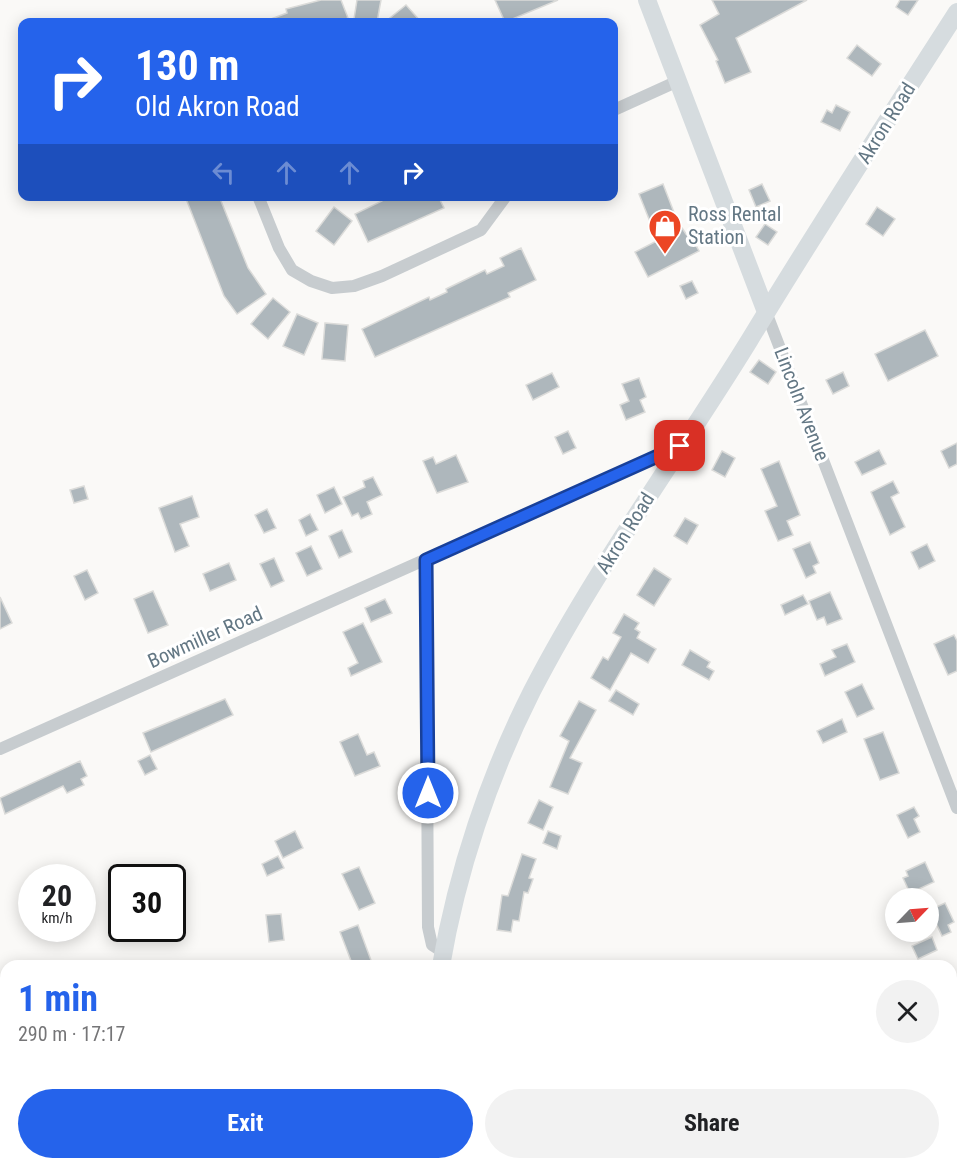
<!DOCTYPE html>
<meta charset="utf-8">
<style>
body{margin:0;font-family:"Roboto Condensed",sans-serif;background:#f2f2f2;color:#202124;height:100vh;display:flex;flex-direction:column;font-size:22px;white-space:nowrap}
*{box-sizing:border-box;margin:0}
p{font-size:20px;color:#757577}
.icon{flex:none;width:33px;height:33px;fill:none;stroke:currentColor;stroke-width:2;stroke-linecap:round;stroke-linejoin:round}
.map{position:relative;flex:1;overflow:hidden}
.panel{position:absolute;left:0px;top:960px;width:957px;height:210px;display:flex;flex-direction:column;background:#fff;border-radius:18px 18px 0 0;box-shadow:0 3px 15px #0003}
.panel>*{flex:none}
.guide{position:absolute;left:18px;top:18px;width:600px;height:183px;border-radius:12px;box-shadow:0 3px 15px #0003;background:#2563eb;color:#fff;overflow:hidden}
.needle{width:39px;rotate:65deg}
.buttons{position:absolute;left:885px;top:888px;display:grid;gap:12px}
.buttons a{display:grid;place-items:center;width:54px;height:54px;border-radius:50%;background:#fff;box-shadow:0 3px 15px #0003;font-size:30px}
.speed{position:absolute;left:18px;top:864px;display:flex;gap:12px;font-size:30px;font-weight:700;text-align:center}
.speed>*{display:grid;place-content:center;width:78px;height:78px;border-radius:50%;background:#fff;box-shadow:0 3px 15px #0003;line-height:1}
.speed small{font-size:15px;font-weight:400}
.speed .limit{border:3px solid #111;border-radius:9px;background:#fff;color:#111}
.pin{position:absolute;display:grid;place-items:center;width:51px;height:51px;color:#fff;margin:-26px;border-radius:12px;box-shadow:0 3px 9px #0006}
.me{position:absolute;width:66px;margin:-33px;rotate:0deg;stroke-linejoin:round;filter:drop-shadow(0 0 4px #0008)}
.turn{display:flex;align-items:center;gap:21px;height:126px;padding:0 18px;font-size:27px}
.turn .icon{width:78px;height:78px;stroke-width:2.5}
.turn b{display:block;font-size:42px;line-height:51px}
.lanes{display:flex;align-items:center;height:57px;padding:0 18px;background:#0003;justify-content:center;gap:30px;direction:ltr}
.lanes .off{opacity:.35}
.round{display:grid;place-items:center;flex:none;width:63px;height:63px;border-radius:32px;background:#f2f2f2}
.overview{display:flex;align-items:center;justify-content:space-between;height:102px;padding:0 18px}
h1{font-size:36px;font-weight:700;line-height:45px;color:#2563eb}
.cta{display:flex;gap:12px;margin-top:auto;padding:12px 18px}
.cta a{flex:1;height:69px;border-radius:36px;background:#2563eb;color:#fff;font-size:24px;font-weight:700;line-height:69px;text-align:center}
.cta a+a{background:#f2f2f2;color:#202124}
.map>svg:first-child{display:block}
</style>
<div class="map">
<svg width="957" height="1170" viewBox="0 0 957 1170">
<rect width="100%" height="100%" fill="#faf9f7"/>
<g fill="#aeb7bc" stroke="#dbdbd9" stroke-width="1.5">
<polygon points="321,0 341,0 348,18 337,22 263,22 287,13 286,9"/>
<polygon points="357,0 381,0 377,22 354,19"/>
<polygon points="495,0 558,0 505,22"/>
<polygon points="712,0 807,0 736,38 751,72 725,83 716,61 718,60 700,25 719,14"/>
<polygon points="900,0 918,0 908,15 896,7"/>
<polygon points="406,5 421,22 385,22"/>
<polygon points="857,45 881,64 872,76 847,58"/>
<polygon points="836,105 850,112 840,131 821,122 827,110 832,113"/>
<polygon points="663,184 675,215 651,224 639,194"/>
<polygon points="762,184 770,201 756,207 749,190"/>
<polygon points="185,196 219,196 248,268 266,294 237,314 224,296"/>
<polygon points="380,196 438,196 444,208 368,242 355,214 382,201"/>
<polygon points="334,207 352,221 334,245 316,231"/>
<polygon points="877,207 895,219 883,236 866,224"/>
<polygon points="765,224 777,232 768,245 756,237"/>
<polygon points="682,228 686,234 689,233 699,251 648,277 635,252"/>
<polygon points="521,248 536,280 508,293 510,297 375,357 362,329 429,297 430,300 447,292 446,289 485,270 487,274 504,266 500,258"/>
<polygon points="692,281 698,293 686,299 680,286"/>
<polygon points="273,298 290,312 268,339 251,324"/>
<polygon points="297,314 318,323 304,355 283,346"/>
<polygon points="325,323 348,325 345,361 322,359"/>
<polygon points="925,330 938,356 888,381 875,354"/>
<polygon points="759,360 776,372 768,384 750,372"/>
<polygon points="843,372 849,386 833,394 826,380"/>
<polygon points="552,373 559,387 533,400 526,385"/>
<polygon points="639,378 646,397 640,400 645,412 626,420 620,405 629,401 622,384"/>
<polygon points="568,431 576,448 563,454 555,437"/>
<polygon points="957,443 957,464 949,468 941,451"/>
<polygon points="879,450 886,464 862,475 855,462"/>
<polygon points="722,451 735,458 725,477 712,470"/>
<polygon points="456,455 468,482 437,493 423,461 433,457 436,464"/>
<polygon points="779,461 800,515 787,521 793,535 778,541 765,511 777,506 761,469"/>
<polygon points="373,477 382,495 367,502 372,514 361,519 358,513 352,516 343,497 365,487 363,481"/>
<polygon points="893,481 899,493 891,497 905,527 890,535 871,492"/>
<polygon points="84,486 88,499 74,503 70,490"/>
<polygon points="334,487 342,504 325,513 317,495"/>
<polygon points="192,496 199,517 180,524 189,546 175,552 159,508"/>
<polygon points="267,509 276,528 264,533 255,515"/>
<polygon points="310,514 318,530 306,536 299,520"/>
<polygon points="685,518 698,525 687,544 674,536"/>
<polygon points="342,530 352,552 339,558 329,536"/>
<polygon points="810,542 819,563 813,566 816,573 806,578 793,549"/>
<polygon points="927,544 935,561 919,569 911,552"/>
<polygon points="311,546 322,569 307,576 296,553"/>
<polygon points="274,558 284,581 271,587 260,564"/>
<polygon points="229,563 236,580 210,591 203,574"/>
<polygon points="654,568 671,579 654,606 637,595"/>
<polygon points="87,570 98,593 85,600 74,576"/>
<polygon points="153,591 168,625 148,633 134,599"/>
<polygon points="830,592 842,619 827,625 824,617 817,620 809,601"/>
<polygon points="803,595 808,604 785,615 781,605"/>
<polygon points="0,597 12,623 0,629"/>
<polygon points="385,599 392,613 371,622 365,608"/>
<polygon points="624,614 639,623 635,629 640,632 637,638 656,649 648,663 631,653 610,690 591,678 603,657 608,660 621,637 613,633"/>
<polygon points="363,623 382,662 351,676 348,668 358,663 343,632"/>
<polygon points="954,635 957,641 957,671 948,675 934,644"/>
<polygon points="847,644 855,662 825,676 820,664 836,657 832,650"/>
<polygon points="690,650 710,662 707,667 714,671 709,680 682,665"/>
<polygon points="862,684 874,709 857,717 845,692"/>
<polygon points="616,690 639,704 633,715 609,701"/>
<polygon points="225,699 233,715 151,752 143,733"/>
<polygon points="579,701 596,710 570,758 582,763 568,794 550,787 569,741 560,736"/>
<polygon points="842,719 847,732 823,743 817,731"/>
<polygon points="883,732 899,773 880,780 864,739"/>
<polygon points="358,734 367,755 374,752 380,766 355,776 340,742"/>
<polygon points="150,755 157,769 145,775 138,761"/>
<polygon points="80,761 87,776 81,779 84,785 67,793 63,786 5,814 0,798"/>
<polygon points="539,800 553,807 543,830 528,823"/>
<polygon points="914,807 919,816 914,819 920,832 908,838 897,815"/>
<polygon points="295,831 303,848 283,858 275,841"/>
<polygon points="548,831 561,836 557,849 543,843"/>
<polygon points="522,854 536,859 529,878 533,879 528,893 524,892 519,921 513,920 511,932 497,930 502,895 508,896"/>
<polygon points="278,856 284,868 267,876 262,864"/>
<polygon points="925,862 934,882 910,893 903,878 908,876 906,871"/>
<polygon points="359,867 375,903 359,910 342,874"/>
<polygon points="945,903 954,922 948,925 951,932 942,936 930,910"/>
<polygon points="281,914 284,940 269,942 266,915"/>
<polygon points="358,925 372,963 364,966 353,966 340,932"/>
<polygon points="932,937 937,950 918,959 912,946"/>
</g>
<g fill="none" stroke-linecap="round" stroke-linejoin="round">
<g stroke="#c7cccf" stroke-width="12">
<polyline points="614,110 678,81"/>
<polyline points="258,196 279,248 292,270 311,281 332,288 354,286 382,276 481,230 506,196"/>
<polyline points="766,312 957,808"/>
<polyline points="426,560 428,927 432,945 443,952"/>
<polyline points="0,749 680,446"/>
</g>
<g stroke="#d6dcdf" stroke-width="18">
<polyline points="647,0 766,312"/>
<path d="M441,966C457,872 489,776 532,691C595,569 677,458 749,341C816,230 887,121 957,12"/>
<polyline points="423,1170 423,1164"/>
</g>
</g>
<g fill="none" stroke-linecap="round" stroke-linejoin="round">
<g stroke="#184099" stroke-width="15">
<polyline id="route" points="428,793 426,560 680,446"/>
</g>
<use href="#route" stroke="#2563eb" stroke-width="10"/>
</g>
<defs>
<g id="shop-pin" transform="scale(1.725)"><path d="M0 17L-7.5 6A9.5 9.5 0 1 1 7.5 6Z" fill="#ec4624" stroke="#fff"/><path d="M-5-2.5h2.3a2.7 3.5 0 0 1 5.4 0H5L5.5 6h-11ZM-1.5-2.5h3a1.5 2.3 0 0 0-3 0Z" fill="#fff"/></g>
</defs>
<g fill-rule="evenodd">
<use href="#shop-pin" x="665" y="226"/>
</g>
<g text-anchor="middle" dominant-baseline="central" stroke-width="6" stroke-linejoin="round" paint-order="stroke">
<g font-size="20" fill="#637784" stroke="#fff">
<text transform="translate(886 123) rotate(-58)">Akron Road</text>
<text transform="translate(802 404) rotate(69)">Lincoln Avenue</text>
<text transform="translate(625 533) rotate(-58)">Akron Road</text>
<text transform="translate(205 637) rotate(-24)">Bowmiller Road</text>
</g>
<g font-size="20" fill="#637784" stroke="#fff" text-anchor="start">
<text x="688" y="214">Ross Rental<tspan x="688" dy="23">Station</tspan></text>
</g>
</g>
</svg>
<div class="buttons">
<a><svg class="needle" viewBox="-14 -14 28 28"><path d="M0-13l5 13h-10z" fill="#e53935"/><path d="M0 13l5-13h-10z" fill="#757577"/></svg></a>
</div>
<div class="speed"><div>20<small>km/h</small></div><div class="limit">30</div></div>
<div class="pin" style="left:680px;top:446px;background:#d93025"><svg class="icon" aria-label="arrive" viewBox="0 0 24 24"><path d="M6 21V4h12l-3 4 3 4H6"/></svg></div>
<svg class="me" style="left:428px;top:793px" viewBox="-20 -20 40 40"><circle r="17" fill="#2563eb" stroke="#fff" stroke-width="3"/><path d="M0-11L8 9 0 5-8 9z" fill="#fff"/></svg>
<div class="guide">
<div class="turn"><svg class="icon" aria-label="right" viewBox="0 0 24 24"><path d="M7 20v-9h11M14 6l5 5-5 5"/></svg><div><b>130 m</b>Old Akron Road</div></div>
<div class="lanes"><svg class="icon off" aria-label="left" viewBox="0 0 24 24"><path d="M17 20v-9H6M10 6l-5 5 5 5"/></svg><svg class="icon off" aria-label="ahead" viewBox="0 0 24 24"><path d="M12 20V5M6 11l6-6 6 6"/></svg><svg class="icon off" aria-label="ahead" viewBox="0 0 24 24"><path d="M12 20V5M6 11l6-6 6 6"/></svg><svg class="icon" aria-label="right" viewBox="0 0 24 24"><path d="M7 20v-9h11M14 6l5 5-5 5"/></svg></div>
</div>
<section class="panel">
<div class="overview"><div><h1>1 min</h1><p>290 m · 17:17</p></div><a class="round"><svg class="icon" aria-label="close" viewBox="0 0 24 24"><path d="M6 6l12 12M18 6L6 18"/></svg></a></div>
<div class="cta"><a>Exit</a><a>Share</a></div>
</section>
</div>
